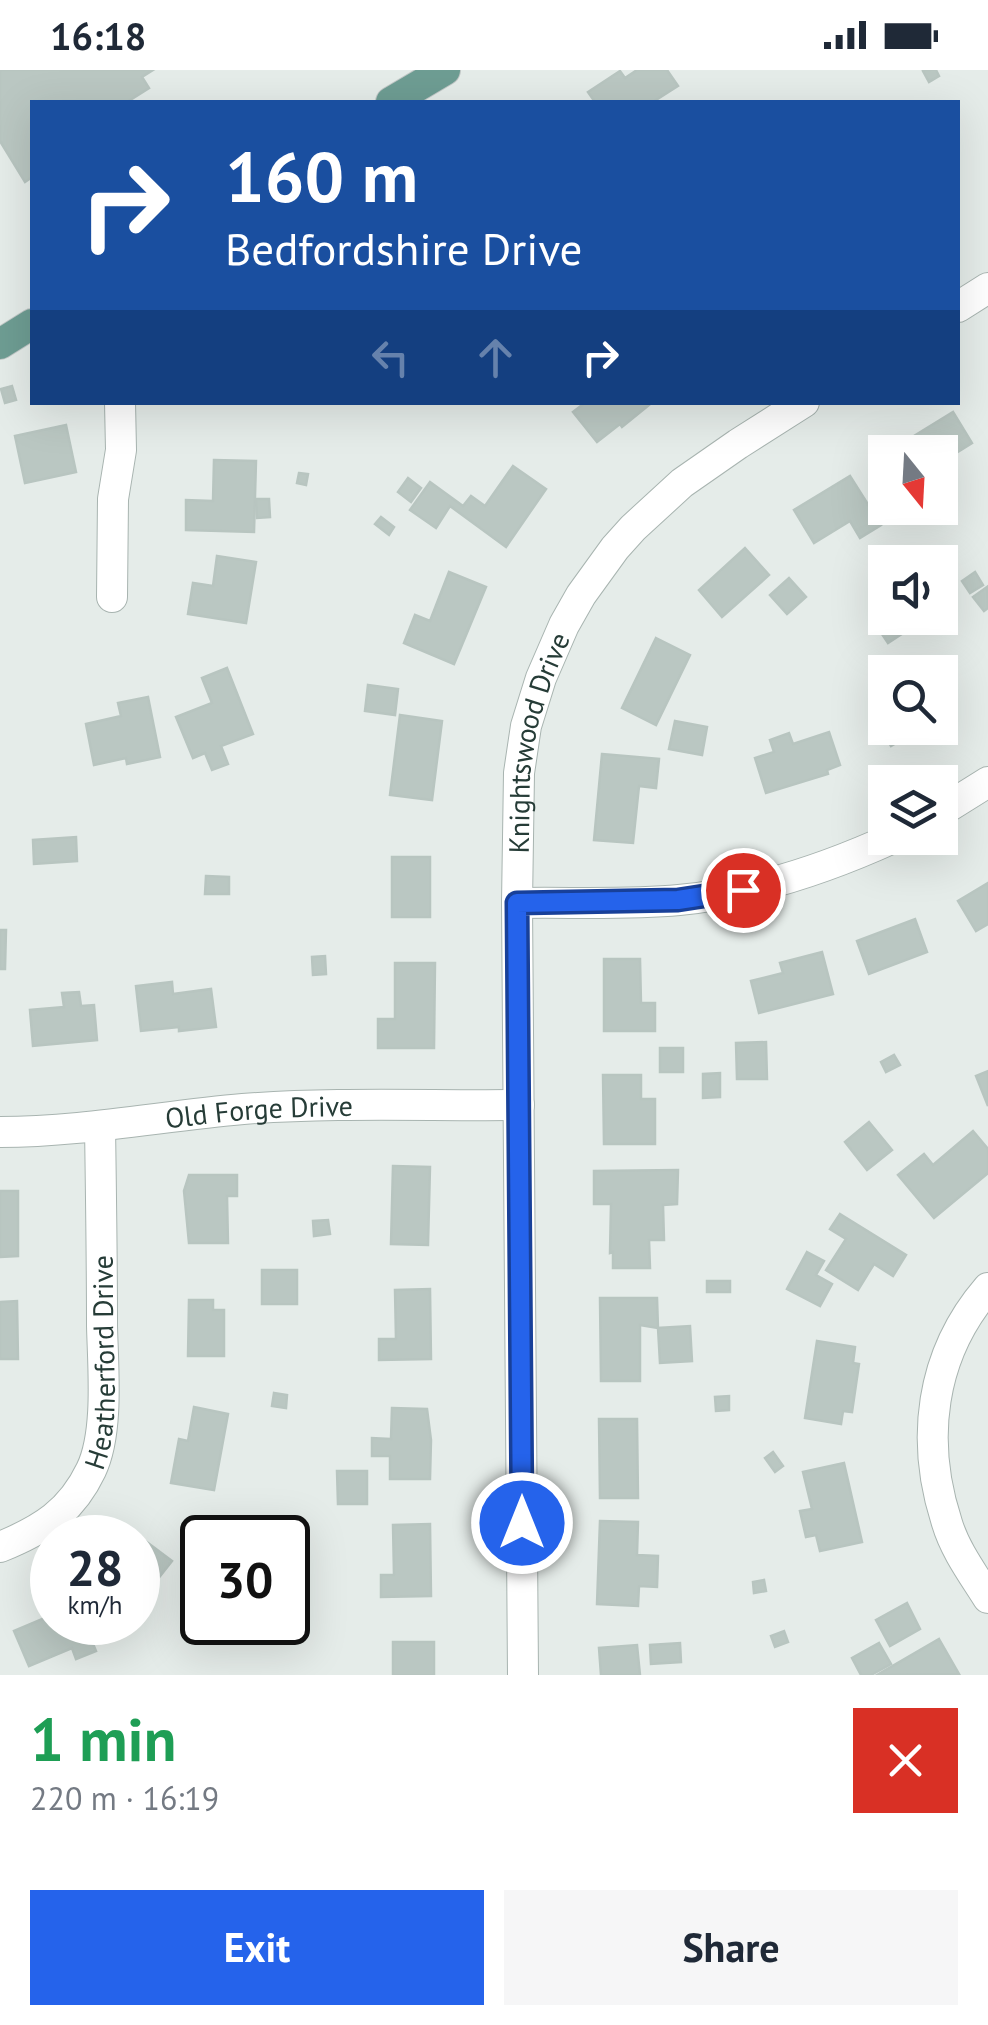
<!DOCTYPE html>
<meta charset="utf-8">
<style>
body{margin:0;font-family:"PT Sans",sans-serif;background:#f6f6f7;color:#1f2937;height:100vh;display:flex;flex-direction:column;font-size:38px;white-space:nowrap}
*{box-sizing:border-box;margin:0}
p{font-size:32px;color:#747a83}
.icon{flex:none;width:55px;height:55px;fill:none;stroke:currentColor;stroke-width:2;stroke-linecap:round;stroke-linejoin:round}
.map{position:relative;height:1605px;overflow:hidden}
.side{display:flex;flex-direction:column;background:#fff;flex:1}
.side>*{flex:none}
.guide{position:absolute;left:30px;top:30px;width:930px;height:305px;border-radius:0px;box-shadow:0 10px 40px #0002;background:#1a4fa0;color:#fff;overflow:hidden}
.needle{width:65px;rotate:162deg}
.buttons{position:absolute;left:868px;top:365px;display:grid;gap:20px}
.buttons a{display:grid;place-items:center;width:90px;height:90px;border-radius:0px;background:#fff;box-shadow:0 10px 40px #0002;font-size:50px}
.speed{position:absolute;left:30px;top:1445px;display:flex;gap:20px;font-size:50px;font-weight:700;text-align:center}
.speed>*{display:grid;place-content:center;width:130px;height:130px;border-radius:50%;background:#fff;box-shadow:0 10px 40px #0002;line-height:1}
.speed small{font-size:25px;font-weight:400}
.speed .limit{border:5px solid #111;border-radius:15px;background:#fff;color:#111}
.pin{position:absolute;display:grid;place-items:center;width:85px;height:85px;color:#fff;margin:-42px;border:5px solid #fff;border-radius:50%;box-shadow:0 2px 10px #0007}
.me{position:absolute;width:110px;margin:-55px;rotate:0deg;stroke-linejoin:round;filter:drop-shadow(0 0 8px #0008)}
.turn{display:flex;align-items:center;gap:35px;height:210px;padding:0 30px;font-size:45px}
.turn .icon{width:130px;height:130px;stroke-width:2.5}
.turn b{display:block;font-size:70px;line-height:85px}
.lanes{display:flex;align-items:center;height:95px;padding:0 30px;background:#0003;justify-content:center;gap:50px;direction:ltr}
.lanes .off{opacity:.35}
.round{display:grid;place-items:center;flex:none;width:105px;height:105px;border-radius:0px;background:#f6f6f7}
.overview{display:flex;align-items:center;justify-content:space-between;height:170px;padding:0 30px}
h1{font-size:60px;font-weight:700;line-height:75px;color:#1e9e55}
.cta{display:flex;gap:20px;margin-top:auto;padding:20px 30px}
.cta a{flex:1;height:115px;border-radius:0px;background:#2563eb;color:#fff;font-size:40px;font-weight:700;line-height:115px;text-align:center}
.cta a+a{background:#f6f6f7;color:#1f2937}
.status{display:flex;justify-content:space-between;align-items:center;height:70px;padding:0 50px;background:#fff;direction:ltr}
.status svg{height:28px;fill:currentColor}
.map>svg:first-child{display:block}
</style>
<div class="status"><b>16:18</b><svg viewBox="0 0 49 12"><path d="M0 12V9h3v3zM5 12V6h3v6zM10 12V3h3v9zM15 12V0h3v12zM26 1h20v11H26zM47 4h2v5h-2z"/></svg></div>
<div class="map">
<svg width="988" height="1605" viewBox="0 0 988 1605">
<rect width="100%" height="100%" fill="#e5ece9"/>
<g fill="#bac7c2" stroke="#b8c5c0" stroke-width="2.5">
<polygon points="0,0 153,0 142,7 149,18 127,32 32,32 32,107 25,112 0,71"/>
<polygon points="637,0 667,0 678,16 656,30 658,32 595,32 588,22 620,1 625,8"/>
<polygon points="925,0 936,0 939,6 929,12 923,1"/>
<polygon points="12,316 16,330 5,333 1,319"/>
<polygon points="586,332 647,332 649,335 622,357 620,354 597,372 573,342"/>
<polygon points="953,342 972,373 940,393 940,382 900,382 896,377"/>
<polygon points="66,355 76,402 25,413 15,366"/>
<polygon points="214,390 256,391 254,462 186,460 186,430 213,431"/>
<polygon points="513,396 546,419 506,477 450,436 436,458 410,440 430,412 463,436 471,426 485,436"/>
<polygon points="299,403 308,404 306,415 297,413"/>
<polygon points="850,406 881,455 860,468 850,451 814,473 794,440"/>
<polygon points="408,408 421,418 411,432 398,422"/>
<polygon points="256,429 269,429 270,447 257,448"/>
<polygon points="381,447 394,457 389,465 375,454"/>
<polygon points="745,478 769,505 722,547 699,520"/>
<polygon points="217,486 256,492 246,553 188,544 193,513 213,516"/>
<polygon points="449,502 486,517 454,594 404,573 415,545 430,551"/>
<polygon points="975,502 983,515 970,523 962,511"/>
<polygon points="789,508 806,527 787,544 770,525"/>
<polygon points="987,517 988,538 984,541 973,527"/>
<polygon points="885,540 885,548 908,548 914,556 888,573 872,549"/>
<polygon points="656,568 690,585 656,655 622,638"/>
<polygon points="227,598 253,664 221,676 228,694 212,700 205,683 193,688 176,647 212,633 202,608"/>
<polygon points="368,615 398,619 395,645 365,641"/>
<polygon points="940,617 953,635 940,642"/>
<polygon points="148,627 160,687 127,694 126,688 94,695 86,654 121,646 118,633"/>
<polygon points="885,631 885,658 921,658 891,676 870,640"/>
<polygon points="400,645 442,651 432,730 390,725"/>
<polygon points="675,651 707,657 702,685 669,679"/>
<polygon points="829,662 840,695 827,700 828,704 766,723 755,688 774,682 770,670 789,663 793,674"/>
<polygon points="602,684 659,689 656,718 639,716 633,773 594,770"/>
<polygon points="76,767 77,791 34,794 33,770"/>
<rect x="392" y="787" width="38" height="60"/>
<polygon points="206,806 229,807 229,824 205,824"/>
<polygon points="988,813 988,854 976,861 958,831"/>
<polygon points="915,849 927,882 869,904 857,871"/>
<polygon points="0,860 6,860 5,899 0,899"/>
<polygon points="822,882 833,924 759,943 751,911 783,903 780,893"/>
<polygon points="325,886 326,904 313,905 312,887"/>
<polygon points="604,889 640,889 641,933 655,933 655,961 604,961"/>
<polygon points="395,893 435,893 434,978 378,978 378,949 395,949"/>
<polygon points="172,912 173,924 211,919 216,957 179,961 179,957 141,961 136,916"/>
<polygon points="79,922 81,936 94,935 97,970 33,976 30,940 64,937 62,923"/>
<polygon points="766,972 767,1009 737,1009 736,973"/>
<rect x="660" y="978" width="23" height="24"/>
<polygon points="894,985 900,995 886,1002 881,992"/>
<polygon points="988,1001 988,1036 976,1006"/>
<polygon points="720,1003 720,1027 703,1028 703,1004"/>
<polygon points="603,1005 641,1005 641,1029 655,1029 655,1074 604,1074"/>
<polygon points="869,1052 892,1080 867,1100 845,1072"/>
<polygon points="973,1061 988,1079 988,1103 934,1148 898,1105 924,1084 933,1095"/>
<polygon points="393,1096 430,1097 428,1175 391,1174"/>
<polygon points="678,1100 677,1134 663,1135 664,1170 649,1170 650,1198 613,1198 613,1182 610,1183 611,1134 594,1134 594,1101"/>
<polygon points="189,1105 237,1105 237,1126 227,1126 228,1173 189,1173 184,1121"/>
<polygon points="0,1121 18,1121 18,1186 0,1187"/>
<polygon points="840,1144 906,1185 893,1206 874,1194 858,1220 826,1200 846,1169 830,1159"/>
<polygon points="328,1150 330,1164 314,1166 313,1151"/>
<polygon points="807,1182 824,1191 816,1205 832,1214 820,1236 787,1219"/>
<rect x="262" y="1200" width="35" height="34"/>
<rect x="707" y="1211" width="23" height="11"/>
<polygon points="430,1219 431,1289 379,1290 379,1269 396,1269 395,1220"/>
<polygon points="600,1228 657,1228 658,1258 640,1255 640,1311 601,1311"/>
<polygon points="189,1230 213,1230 213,1240 224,1240 224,1286 188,1286"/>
<polygon points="17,1231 18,1289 0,1289 0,1232"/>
<polygon points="690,1256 692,1291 660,1293 658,1258"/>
<polygon points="817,1271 855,1277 853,1293 859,1294 852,1342 843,1341 841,1354 805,1348"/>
<polygon points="274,1323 287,1325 286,1338 272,1336"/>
<polygon points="729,1326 729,1340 716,1341 715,1327"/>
<polygon points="194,1337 228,1344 214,1420 171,1413 179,1369 188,1371"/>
<polygon points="392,1338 427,1339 431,1370 430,1409 390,1409 390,1386 372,1386 372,1368 391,1369"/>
<polygon points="599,1349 637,1349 638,1428 600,1428"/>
<polygon points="773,1382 783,1396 775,1402 765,1388"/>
<polygon points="844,1393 862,1472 820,1481 816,1465 806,1467 800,1441 812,1439 803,1402"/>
<polygon points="337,1401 367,1401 367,1434 338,1434"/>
<polygon points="600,1451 638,1452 637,1485 658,1486 657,1517 639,1516 638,1536 597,1534"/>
<polygon points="430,1454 431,1526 381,1527 381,1505 394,1505 393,1455"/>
<polygon points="144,1470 172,1491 146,1524 138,1518 138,1478"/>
<polygon points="199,1475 202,1478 202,1506 185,1492"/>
<polygon points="764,1510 766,1521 754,1523 753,1512"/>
<polygon points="907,1533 920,1559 890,1576 876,1550"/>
<polygon points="52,1545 52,1552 84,1552 96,1581 76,1589 72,1578 29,1596 14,1561"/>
<polygon points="784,1561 788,1572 775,1577 771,1566"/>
<polygon points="939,1569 959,1604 877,1605"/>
<rect x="393" y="1572" width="41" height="33"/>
<polygon points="680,1573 681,1592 651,1594 650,1575"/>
<polygon points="879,1573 891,1594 871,1605 861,1605 852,1588"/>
<polygon points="637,1575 640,1605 601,1605 599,1578"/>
</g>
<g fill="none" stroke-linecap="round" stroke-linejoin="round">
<g stroke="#a8b4b0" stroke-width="32">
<g id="minor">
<polyline points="958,237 988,218"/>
<polyline points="112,527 113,429 121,380 120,332"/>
<polyline points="940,742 988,712"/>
<path d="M517,833C570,832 627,835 679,830C754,823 825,799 893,768"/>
<path id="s1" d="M0,1062C82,1062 162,1046 243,1039C335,1032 427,1036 519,1035"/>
<path d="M988,1218C930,1285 920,1371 947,1453C955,1480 973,1504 988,1528"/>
<path id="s2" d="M0,1477C42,1460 71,1442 91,1400C109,1363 103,1297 102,1256C102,1189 101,1123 100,1056"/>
<path id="s3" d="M523,1605L517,833L519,703L526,656L541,608L564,555L581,525L615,478L633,458L682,413L738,374L804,332"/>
</g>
</g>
<g stroke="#c2c8c7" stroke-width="32">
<g id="major">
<polyline points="391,32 445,0"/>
<polyline points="0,274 32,254"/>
</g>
</g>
<use href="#minor" stroke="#fff" stroke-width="30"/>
<use href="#major" stroke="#6e9d93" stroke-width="30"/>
</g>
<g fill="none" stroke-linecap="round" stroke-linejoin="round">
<g stroke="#184099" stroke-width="25">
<polyline id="route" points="522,1453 517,833 678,830 743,820"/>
</g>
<use href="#route" stroke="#2563eb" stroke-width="18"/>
</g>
<g text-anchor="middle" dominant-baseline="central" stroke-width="8" stroke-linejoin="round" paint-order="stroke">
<g font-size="28" fill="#263c37" stroke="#f5f9f7">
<text stroke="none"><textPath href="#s3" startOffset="935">Knightswood Drive</textPath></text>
<text stroke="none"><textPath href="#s1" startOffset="260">Old Forge Drive</textPath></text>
<text stroke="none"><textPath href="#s2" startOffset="232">Heatherford Drive</textPath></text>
</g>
</g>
</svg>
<div class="buttons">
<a><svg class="needle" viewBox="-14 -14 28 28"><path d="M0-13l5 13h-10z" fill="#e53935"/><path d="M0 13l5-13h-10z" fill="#747a83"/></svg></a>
<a><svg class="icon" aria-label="sound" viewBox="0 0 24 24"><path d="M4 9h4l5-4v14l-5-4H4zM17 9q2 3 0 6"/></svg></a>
<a><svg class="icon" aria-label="search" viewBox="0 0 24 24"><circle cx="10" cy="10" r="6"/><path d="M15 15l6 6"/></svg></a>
<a><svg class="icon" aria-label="layers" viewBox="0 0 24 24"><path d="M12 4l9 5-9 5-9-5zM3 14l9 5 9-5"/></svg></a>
</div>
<div class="speed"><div>28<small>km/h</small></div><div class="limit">30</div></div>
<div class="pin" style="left:743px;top:820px;background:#d93025"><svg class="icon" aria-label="arrive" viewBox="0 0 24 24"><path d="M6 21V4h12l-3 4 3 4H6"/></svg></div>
<svg class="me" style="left:522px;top:1453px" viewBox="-20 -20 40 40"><circle r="17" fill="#2563eb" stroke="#fff" stroke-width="3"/><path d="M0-11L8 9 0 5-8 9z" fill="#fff"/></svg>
<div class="guide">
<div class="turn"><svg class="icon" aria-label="right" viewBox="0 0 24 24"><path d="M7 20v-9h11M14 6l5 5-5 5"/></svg><div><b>160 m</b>Bedfordshire Drive</div></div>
<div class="lanes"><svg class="icon off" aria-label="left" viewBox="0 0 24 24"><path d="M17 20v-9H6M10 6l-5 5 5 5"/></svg><svg class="icon off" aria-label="ahead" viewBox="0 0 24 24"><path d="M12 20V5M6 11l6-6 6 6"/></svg><svg class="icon" aria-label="right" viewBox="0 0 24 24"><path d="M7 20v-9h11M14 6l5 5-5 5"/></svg></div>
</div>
</div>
<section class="side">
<div class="overview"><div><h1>1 min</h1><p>220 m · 16:19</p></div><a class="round" style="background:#d93025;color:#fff"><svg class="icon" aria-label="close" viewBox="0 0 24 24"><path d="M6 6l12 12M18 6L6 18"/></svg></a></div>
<div class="cta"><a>Exit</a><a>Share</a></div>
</section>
